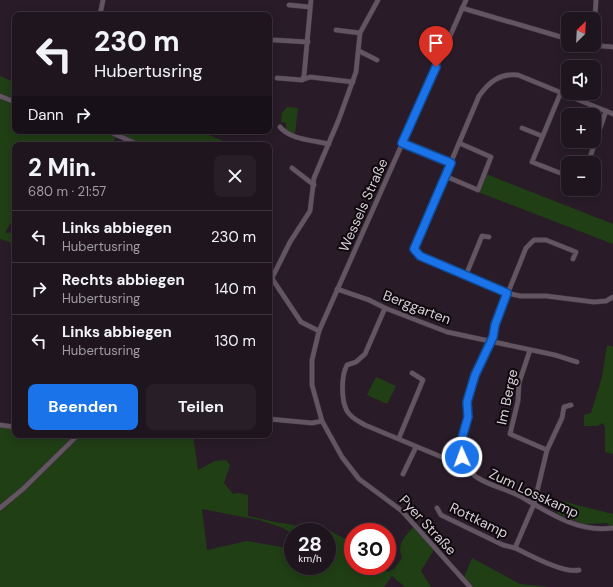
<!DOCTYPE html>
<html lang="de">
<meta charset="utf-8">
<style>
body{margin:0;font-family:"DM Sans",sans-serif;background:#271e27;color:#f1f3f6;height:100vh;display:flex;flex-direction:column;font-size:15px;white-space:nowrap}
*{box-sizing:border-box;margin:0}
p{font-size:13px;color:#a19fa4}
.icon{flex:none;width:22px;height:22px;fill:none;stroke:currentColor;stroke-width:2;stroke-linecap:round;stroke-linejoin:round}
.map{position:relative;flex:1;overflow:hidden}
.sheet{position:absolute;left:12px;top:142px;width:260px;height:296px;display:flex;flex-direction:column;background:#1f151e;border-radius:8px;box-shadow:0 2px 10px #0003,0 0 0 1px #3c343c}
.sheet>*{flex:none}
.banner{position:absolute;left:12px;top:12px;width:260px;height:122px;border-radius:8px;box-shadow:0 2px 10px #0003,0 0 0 1px #3c343c;background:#1f151e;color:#f1f3f6;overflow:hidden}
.needle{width:26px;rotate:24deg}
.tools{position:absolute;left:561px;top:12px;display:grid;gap:8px}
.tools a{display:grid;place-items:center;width:40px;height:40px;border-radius:8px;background:#1f151e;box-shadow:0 2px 10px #0003,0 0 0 1px #3c343c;font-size:20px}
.speed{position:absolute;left:284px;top:523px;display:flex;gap:8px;font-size:20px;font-weight:700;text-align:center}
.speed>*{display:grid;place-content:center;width:52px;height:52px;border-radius:50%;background:#1f151e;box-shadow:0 2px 10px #0003,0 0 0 1px #3c343c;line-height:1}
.speed small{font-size:10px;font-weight:400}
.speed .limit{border:6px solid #d22;background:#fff;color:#111}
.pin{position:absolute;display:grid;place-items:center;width:34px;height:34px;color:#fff;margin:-41px -17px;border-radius:50% 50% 50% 0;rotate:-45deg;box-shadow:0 0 4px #0007}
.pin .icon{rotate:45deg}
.me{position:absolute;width:44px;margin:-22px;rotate:358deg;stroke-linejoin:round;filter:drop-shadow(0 0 3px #0008)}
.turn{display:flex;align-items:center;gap:14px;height:84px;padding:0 16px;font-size:18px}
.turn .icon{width:52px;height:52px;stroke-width:2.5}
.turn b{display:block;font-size:28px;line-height:34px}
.then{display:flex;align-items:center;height:38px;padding:0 16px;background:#0003;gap:8px;font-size:15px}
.round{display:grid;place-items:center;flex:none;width:42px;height:42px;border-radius:8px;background:#271e27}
.overview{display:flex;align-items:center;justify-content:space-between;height:68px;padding:0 16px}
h1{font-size:24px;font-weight:700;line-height:30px}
.button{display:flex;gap:8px;margin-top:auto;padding:8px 16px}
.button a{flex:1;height:46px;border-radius:8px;background:#1a73e8;color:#fff;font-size:16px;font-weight:700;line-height:46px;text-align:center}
.button a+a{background:#271e27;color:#f1f3f6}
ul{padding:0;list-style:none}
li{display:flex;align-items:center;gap:12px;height:52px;padding:0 16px;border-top:1px solid #3c343c}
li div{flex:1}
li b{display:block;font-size:15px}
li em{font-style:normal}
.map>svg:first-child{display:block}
</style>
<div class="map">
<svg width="613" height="587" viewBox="0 0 613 587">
<rect width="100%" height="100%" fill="#291c28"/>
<g fill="#203f15" fill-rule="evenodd">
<polygon points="0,76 15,82 15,131 199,131 233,145 139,145 117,136 111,145 15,145 15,216 5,233 15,232 15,244 0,239"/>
<polygon points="287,107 298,108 295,134 286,130 286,123 281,122 282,113"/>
<polygon points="486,174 613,224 613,244 478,192"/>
<polygon points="607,345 613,347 613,454 605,452 605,427 603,423 597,426 584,426 584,415 591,413 602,377"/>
<polygon points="376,377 396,386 387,404 367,395"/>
<path d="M0,427L15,428V435H193L198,470L215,461L226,460L230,465L224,483L233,494L238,493L248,495V516L275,522L331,531L343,538L353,540V566H383L388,572L394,569L402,558C396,543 406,536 415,525L435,548L421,571L431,587H405L392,576L384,587H0ZM202,509L259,520L283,528L293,534V532H327V566H293V549L247,541L207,550Z"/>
<polygon points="561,501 613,514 613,525 609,526 608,523 583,524 557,513"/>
<polygon points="472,558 520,584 550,587 470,587 463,580"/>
</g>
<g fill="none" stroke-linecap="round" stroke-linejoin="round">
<g stroke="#413640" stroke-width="5.5">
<g id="minor">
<polyline points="311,0 304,76 302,80 310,77 353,82"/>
<polyline points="466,0 319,331 312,360 312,385 322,421 342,457 359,479 402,511 470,587"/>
<polyline points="289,5 310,7"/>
<polyline points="462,8 568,39"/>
<polyline points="100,15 103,0"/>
<polyline points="336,30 360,33"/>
<polyline points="594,35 596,0"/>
<polyline points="274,40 308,42"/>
<polyline points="590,45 613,47"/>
<polyline points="359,51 377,60"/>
<polyline points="277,78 302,80"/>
<polyline points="561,92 532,162 568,176"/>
<polyline points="0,96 15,102"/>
<path d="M613,114L518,75C500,73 489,82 479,96L414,249L420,256L507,293L520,296H546L594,302L606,301L613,297"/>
<path d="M280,127C291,140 313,140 329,144"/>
<polyline points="522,128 542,136"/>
<polyline points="108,131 139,145"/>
<polyline points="402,143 451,163"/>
<polyline points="588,163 606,111"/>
<polyline points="292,168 314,185"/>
<polyline points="445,176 478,190 491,157 459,143"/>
<path d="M573,259L576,252L546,240H534L526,248L495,325C491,350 469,376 467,402C466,407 468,412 468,417C465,439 456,444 469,466C471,471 473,476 478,478C492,487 511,490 525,499C552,515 581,533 613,528"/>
<polyline points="269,274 301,322 319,331"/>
<polyline points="466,275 482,236 489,237"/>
<polyline points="272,278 290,242 310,211 314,178 339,119 356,72 360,33 378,0"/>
<polyline points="337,289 369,300 385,308 447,332 555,355 577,362"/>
<path d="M385,308L365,354L356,362L347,365C341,376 341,400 347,411C351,418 358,421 365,425L444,458L456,455L462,457"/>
<polyline points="530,350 519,383 518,401 510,434 547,450"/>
<polyline points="269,419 312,423 322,421"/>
<polyline points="0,425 15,427"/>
<polyline points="399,438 423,380 412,373"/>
<polyline points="403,474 416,447"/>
<polyline points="0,508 23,489 78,435"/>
<polyline points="437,508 441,515 503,545 515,548 534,504 547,450 562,418 564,407 571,405"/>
<path d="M515,548C530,555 564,574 579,570"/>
</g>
</g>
<use href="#minor" stroke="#645563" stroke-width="4.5"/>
</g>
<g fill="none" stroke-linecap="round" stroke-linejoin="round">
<g stroke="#114b97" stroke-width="10">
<polyline id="route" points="436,67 402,143 451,163 414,249 420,256 507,293 495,325 493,337 475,375 467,402 468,417 462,438 462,457"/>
</g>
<use href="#route" stroke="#1a73e8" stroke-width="7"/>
</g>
<g text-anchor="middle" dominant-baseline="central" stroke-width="4" stroke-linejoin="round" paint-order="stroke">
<g font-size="14" fill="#d8cfd7" stroke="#0e090d">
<text transform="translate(363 205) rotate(-66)">Wessels Straße</text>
<text transform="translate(417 307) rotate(21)">Berggarten</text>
<text transform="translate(507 397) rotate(-78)">Im Berge</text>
<text transform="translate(534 493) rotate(25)">Zum Losskamp</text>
<text transform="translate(479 520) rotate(26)">Rottkamp</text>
<text transform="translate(428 525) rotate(47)">Pyer Straße</text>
</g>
</g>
</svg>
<div class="tools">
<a><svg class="needle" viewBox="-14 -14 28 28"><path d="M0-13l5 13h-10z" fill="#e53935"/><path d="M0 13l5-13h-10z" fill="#a19fa4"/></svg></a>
<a><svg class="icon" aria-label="sound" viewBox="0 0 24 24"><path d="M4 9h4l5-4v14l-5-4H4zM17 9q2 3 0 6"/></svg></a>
<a>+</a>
<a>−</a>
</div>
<div class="speed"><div>28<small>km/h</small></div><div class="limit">30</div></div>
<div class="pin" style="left:436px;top:67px;background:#d93025"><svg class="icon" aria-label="arrive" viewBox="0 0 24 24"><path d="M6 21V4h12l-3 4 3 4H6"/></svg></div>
<svg class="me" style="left:462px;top:457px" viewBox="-20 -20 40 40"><circle r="17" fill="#1a73e8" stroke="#fff" stroke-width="3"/><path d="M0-11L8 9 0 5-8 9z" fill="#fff"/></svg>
<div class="banner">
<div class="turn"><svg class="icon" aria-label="left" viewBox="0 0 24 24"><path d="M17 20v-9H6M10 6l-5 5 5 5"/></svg><div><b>230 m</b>Hubertusring</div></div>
<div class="then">Dann<svg class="icon" aria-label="right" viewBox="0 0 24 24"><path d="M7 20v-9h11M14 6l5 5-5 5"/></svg></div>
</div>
<section class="sheet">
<div class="overview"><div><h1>2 Min.</h1><p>680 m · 21:57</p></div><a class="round"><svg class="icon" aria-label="close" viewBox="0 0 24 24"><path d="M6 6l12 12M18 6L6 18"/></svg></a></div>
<ul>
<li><svg class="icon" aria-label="left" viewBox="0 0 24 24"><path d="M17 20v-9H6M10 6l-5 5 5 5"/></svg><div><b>Links abbiegen</b><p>Hubertusring</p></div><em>230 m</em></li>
<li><svg class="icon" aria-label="right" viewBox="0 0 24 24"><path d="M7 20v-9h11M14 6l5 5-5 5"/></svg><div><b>Rechts abbiegen</b><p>Hubertusring</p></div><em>140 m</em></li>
<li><svg class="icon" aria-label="left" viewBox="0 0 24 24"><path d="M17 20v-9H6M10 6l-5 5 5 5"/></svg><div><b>Links abbiegen</b><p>Hubertusring</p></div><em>130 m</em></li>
</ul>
<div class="button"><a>Beenden</a><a>Teilen</a></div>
</section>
</div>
